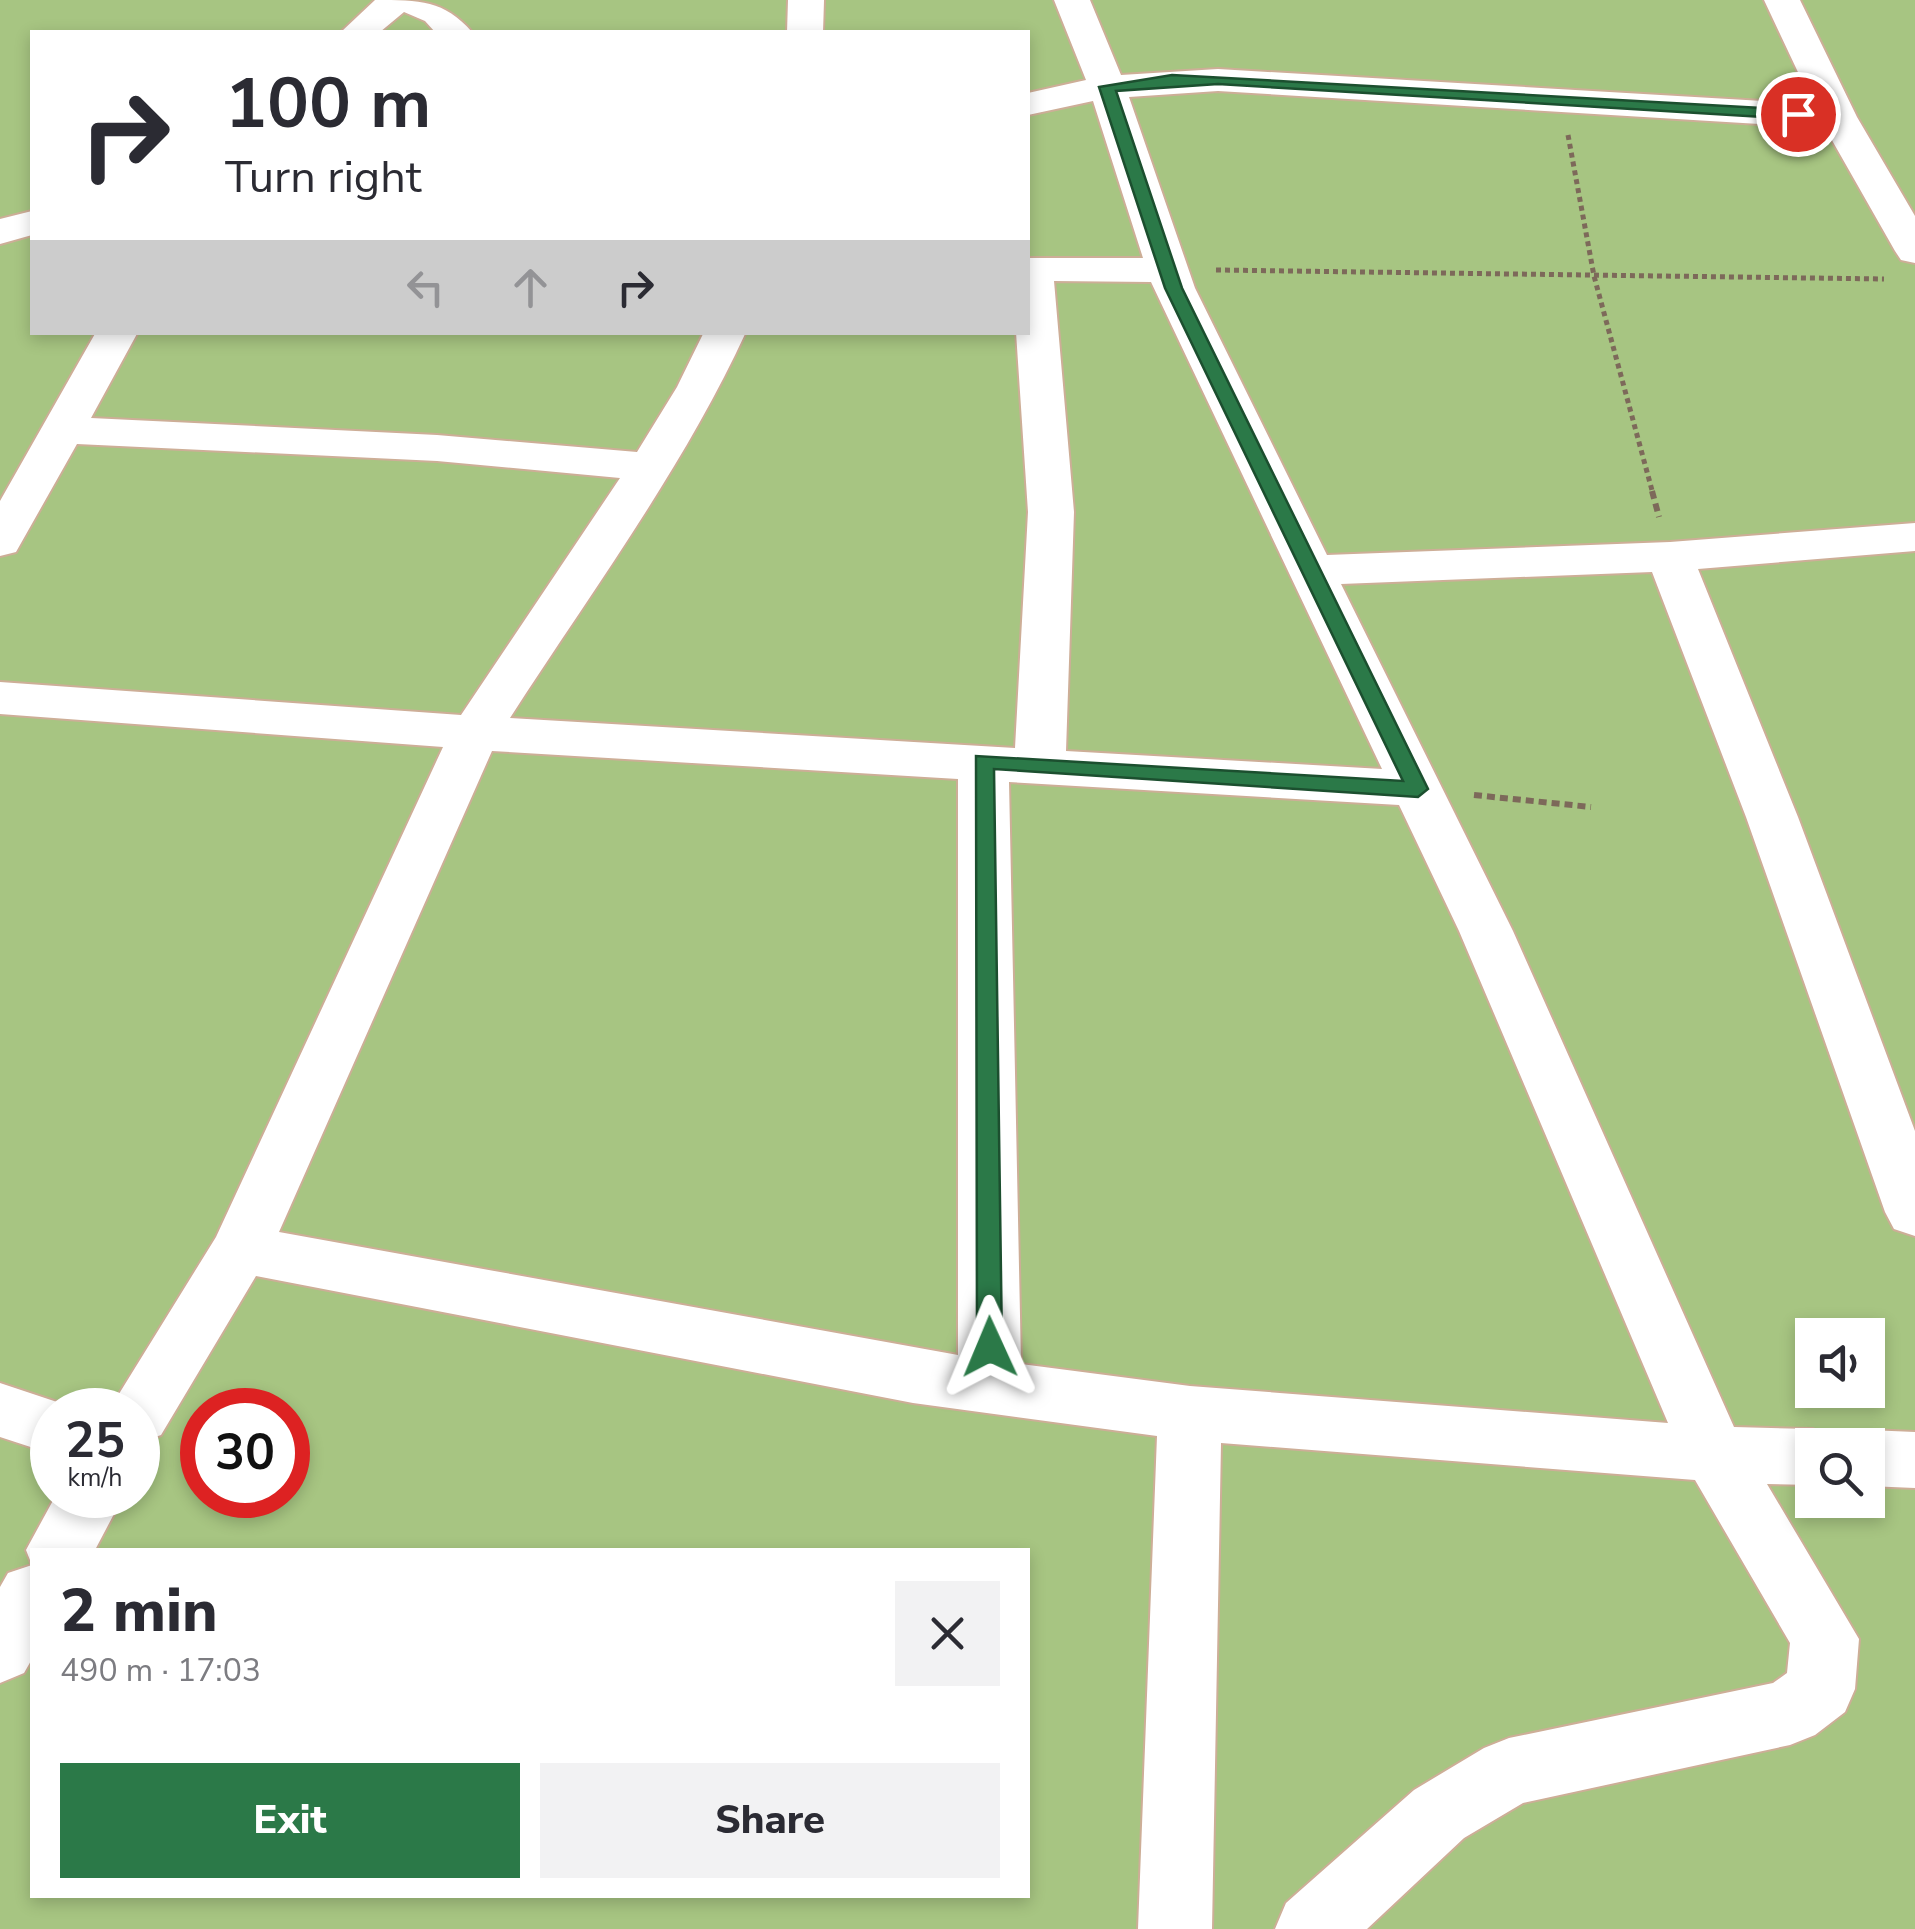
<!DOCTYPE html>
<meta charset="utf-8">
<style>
body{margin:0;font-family:"Nunito Sans",sans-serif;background:#f2f2f3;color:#2b2b33;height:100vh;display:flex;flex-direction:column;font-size:38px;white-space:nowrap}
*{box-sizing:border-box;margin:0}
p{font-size:32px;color:#7c7c81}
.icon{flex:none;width:55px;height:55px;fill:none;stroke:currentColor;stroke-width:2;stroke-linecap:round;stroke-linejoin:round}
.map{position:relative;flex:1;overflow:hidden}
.details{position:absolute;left:30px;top:1548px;width:1000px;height:350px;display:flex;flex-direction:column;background:#fff;border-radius:0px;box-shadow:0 5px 15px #0003}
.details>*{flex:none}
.banner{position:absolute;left:30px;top:30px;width:1000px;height:305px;border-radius:0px;box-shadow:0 5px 15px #0003;background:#fff;color:#2b2b33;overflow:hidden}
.tools{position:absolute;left:1795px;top:1318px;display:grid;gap:20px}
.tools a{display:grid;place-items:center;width:90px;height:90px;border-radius:0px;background:#fff;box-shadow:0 5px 15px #0003;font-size:50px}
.speed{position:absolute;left:30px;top:1388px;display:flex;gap:20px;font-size:50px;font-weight:700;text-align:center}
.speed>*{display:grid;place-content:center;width:130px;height:130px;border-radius:50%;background:#fff;box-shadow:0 5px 15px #0003;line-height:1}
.speed small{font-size:25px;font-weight:400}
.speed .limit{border:15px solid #d22;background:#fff;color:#111}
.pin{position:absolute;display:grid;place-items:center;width:85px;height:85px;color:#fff;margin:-42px;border:5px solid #fff;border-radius:50%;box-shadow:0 2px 10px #0007}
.me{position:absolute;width:110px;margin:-55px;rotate:359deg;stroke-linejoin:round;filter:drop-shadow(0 0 8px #0008)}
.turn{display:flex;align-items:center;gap:35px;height:210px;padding:0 30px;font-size:45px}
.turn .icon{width:130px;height:130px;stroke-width:2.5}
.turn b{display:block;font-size:70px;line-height:85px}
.lanes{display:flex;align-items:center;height:95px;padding:0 30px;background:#0003;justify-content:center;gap:50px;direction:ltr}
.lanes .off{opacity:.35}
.round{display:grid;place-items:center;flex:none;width:105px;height:105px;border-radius:0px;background:#f2f2f3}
.head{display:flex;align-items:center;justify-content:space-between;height:170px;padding:0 30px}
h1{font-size:60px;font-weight:800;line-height:75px}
.action{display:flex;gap:20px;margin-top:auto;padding:20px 30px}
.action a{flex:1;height:115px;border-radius:0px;background:#2b7948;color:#fff;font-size:40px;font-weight:800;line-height:115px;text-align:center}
.action a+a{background:#f2f2f3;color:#2b2b33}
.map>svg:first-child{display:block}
</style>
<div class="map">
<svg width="1915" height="1929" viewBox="0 0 1915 1929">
<rect width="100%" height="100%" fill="#f8d8c0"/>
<path fill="#a7c582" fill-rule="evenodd" d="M0,0H1915V1929H0ZM32,32H1028V332H32ZM1812,1335H1868V1390H1812ZM52,1410H138V1495H52ZM202,1410H288V1495H202ZM1812,1445H1868V1500H1812ZM32,1550H1028V1895H32Z"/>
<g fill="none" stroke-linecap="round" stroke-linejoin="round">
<g stroke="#cdae97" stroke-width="4">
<g id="street">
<path d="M375,0C420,0 444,0 472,32H435L425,21L404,12L380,32H341Z"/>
<polygon points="788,0 824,0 823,32 787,32"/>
<path d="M1054,0H1090L1121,75L1218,69L1813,104L1764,0H1800L1857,117L1915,216V263L1901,260L1895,251L1825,128L1218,91L1129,97L1195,288L1327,555L1670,542L1915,523V551L1698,569L1798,817L1915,1131V1236L1894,1229L1885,1212L1746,817L1652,572L1341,584L1513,931L1734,1427L1812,1429L1835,1437L1839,1445H1812V1485L1767,1484L1859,1639L1855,1689L1845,1712L1815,1735L1790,1745L1523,1803L1464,1838L1367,1929H1275L1286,1903L1414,1790L1484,1748L1509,1738L1773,1683L1787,1673L1790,1643L1695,1480L1221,1443L1212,1929H1138L1157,1436L913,1403L256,1276L161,1435L138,1443V1410H109L216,1237L443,747L0,714V682L461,715L620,478L437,461L77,444L16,552L0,556V501L96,332H138L91,418L437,435L637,452L677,387L704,332H746C683,469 591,592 510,718L1015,748L1028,512L1016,332H1028V258H1143L1093,101L1028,115V93L1086,80ZM1054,281L1151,282L1382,769L1066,751L1074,512ZM492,751L958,779V1355L279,1232ZM1009,782L1399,805L1459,931L1668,1423L1190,1386L1021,1364Z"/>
<polygon points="32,211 32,235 0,244 0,219"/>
<polygon points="0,1383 75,1408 52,1410 52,1454 0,1437"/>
<polygon points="1868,1430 1915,1432 1915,1488 1868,1486 1868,1445 1842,1445 1845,1438"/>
<polygon points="56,1495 124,1495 95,1550 32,1550 32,1659 24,1673 0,1683 0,1587 8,1573 32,1565 26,1550"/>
</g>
</g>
<g stroke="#7d695a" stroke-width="5" stroke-dasharray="5 4" stroke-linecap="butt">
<polyline points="1568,135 1594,276 1653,494"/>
<polyline points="1216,270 1884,279"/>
</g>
<g stroke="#7d695a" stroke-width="6" stroke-dasharray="8 5" stroke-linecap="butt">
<polyline points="1652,491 1659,517"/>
<polyline points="1474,795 1591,807"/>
</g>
<use href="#street" fill="#fff" fill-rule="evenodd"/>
</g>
<polygon fill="#2b7948" stroke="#1c4f2f" stroke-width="2.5" points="1172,75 1798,110 1806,114 1798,119 1218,84 1116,91 1182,288 1428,789 1418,797 994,769 1002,1347 990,1358 977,1347 976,756 1403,781 1165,288 1099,87"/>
</svg>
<div class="tools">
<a><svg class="icon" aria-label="sound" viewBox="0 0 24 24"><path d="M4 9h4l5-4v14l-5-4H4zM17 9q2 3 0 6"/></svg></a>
<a><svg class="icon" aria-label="search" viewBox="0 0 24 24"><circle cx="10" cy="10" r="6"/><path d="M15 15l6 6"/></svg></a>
</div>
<div class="speed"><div>25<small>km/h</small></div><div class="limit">30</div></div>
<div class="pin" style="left:1798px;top:114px;background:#d93025"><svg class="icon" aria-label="arrive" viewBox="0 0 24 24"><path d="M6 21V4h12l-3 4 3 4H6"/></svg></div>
<svg class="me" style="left:990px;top:1347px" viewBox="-20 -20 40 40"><path d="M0-17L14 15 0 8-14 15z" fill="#2b7948" stroke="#fff" stroke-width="4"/></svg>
<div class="banner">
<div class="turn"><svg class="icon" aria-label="right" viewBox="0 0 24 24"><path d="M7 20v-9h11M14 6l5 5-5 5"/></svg><div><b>100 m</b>Turn right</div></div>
<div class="lanes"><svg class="icon off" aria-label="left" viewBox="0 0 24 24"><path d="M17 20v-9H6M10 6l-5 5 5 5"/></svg><svg class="icon off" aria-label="ahead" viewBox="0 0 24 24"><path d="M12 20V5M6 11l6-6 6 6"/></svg><svg class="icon" aria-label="right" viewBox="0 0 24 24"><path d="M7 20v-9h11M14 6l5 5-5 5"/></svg></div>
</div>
<section class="details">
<div class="head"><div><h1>2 min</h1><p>490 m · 17:03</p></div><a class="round"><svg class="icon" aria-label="close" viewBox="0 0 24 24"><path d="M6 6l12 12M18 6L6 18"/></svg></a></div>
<div class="action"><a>Exit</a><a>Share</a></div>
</section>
</div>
